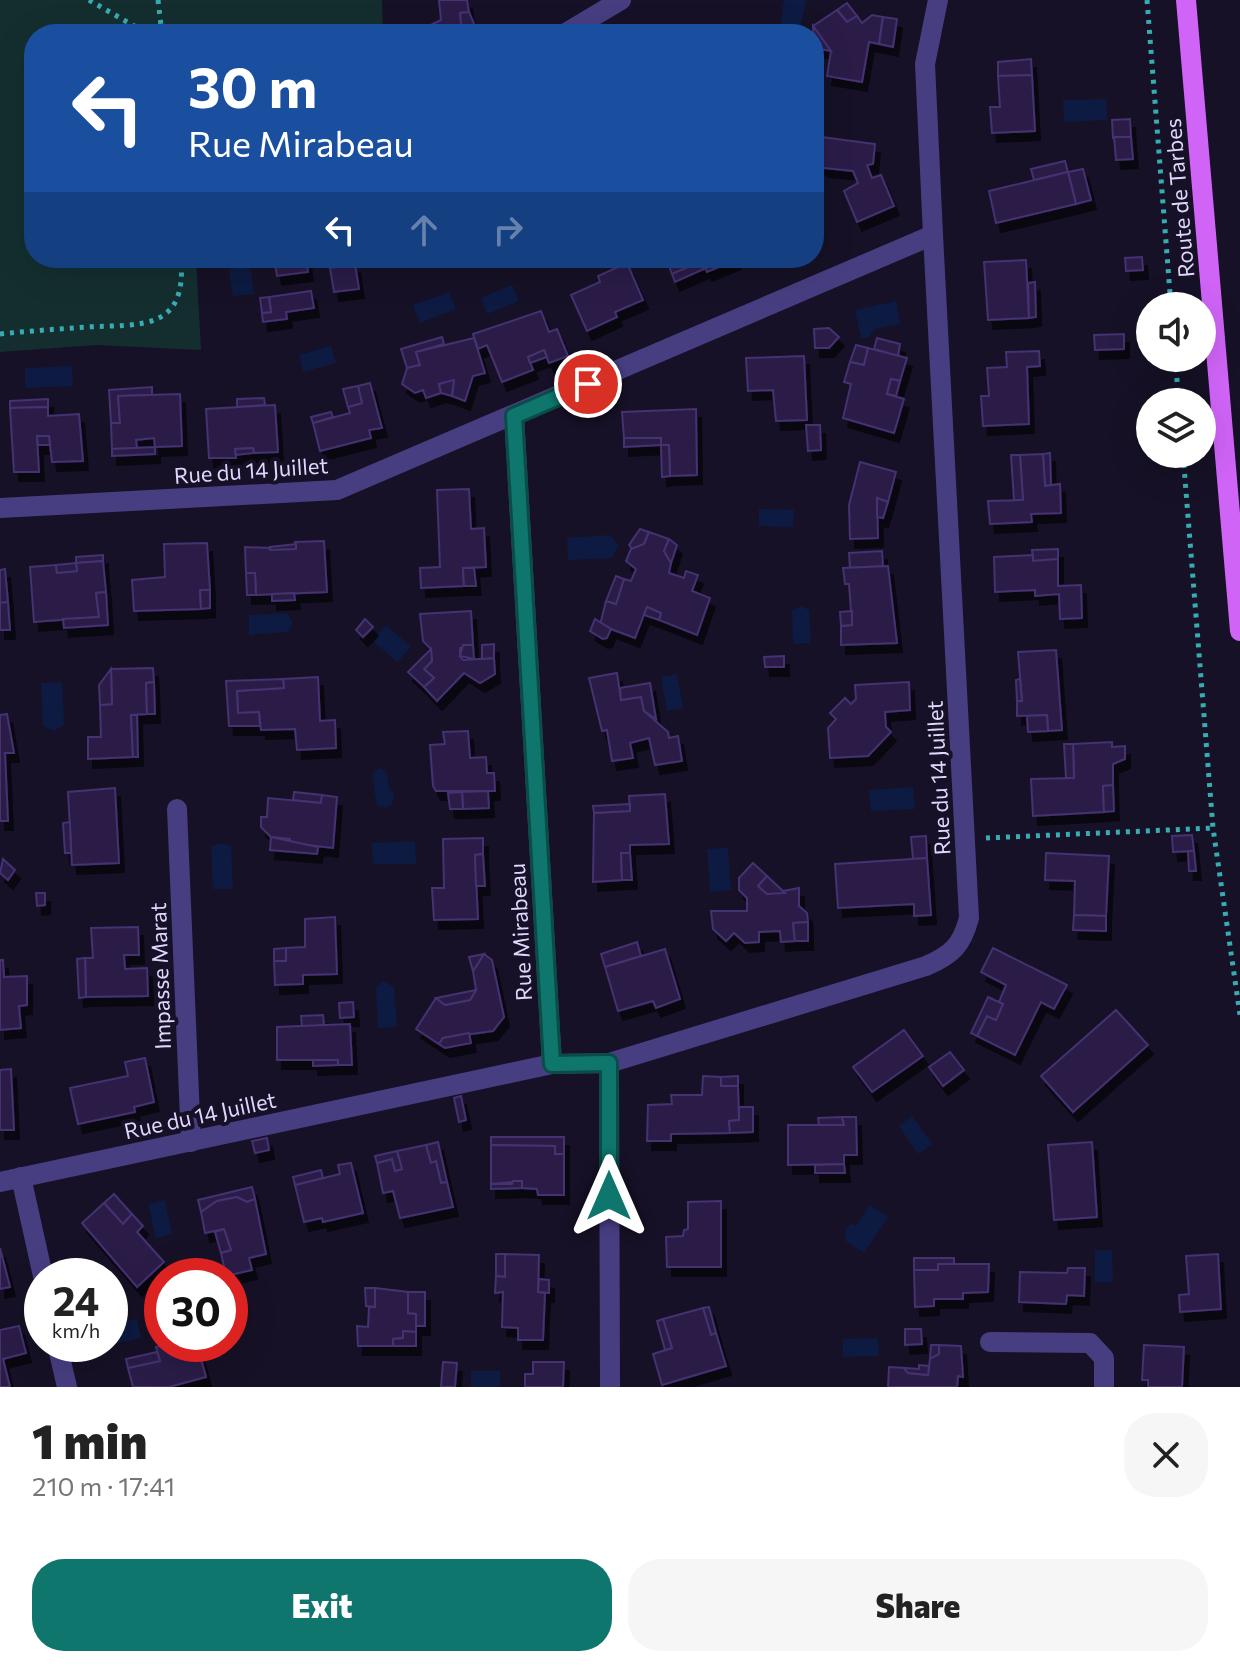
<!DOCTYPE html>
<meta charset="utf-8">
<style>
body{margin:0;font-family:Commissioner,sans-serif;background:#f6f6f6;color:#222;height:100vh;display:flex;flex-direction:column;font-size:30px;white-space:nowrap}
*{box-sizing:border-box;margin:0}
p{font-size:26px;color:#767676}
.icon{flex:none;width:44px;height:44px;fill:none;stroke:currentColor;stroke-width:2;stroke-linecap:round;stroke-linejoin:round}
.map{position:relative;height:1387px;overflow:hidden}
.details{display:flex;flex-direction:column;background:#fff;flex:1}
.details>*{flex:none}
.guide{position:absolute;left:24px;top:24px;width:800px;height:244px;border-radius:32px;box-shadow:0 8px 32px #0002;background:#1a4fa0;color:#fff;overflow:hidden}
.controls{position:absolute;left:1136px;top:292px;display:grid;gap:16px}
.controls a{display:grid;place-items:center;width:80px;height:80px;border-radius:50%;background:#fff;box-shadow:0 8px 32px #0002;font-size:40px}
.speed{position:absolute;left:24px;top:1258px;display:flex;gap:16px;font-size:40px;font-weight:700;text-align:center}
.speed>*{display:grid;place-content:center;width:104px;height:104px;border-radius:50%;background:#fff;box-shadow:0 8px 32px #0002;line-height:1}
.speed small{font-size:20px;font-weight:400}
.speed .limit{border:12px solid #d22;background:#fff;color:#111}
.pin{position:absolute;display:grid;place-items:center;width:68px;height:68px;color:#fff;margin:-34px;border:4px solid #fff;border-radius:50%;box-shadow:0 2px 8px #0007}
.me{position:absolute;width:88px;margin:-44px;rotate:0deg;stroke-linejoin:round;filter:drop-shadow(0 0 6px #0008)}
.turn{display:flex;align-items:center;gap:28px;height:168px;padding:0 32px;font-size:36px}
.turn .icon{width:104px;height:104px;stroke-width:2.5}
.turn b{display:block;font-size:56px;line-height:68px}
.lanes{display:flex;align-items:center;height:76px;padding:0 32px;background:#0003;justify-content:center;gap:40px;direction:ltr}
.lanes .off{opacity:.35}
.round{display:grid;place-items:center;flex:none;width:84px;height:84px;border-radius:32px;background:#f6f6f6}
.headline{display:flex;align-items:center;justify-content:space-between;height:136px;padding:0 32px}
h1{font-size:48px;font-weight:800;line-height:60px}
.cta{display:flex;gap:16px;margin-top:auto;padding:16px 32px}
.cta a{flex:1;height:92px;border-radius:32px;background:#0f766e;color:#fff;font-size:32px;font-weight:800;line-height:92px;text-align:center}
.cta a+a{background:#f6f6f6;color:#222}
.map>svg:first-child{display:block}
</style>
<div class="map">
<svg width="1240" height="1387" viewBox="0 0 1240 1387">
<defs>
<filter id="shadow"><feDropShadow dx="5" dy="9" stdDeviation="0" flood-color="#0009"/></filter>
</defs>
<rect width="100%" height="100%" fill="#161126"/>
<polygon fill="#142e2f" points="0,0 382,0 383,34 34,34 34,258 196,258 201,350 97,345 0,352"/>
<g fill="#0d1b42">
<polygon points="784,0 806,0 801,24 804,34 779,34"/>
<polygon points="1106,99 1107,120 1064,122 1063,100"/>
<polygon points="227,258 249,258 254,294 233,296"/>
<polygon points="512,285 519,301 487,314 481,298"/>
<polygon points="449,292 456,309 420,323 413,305"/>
<polygon points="896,301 900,324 875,329 869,337 861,339 855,310"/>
<polygon points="331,346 336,363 303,372 299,355"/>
<polygon points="72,366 73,386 25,388 25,368"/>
<polygon points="759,509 794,510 793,527 759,526"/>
<polygon points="610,535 618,546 612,558 568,560 567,538"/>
<polygon points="801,606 809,610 811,643 793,644 792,611"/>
<polygon points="287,613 293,622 288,632 249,635 249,615"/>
<polygon points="386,625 411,647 397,662 372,640"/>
<polygon points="677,674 683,708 667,711 661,677"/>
<polygon points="62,682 64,725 54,731 43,726 41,683"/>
<polygon points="379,768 387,772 388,786 394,794 392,804 386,808 377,805 372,775"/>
<polygon points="913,787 915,809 871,811 869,790"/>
<polygon points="415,841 416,864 373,864 372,843"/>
<polygon points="219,843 231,846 233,889 213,889 211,847"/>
<polygon points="728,848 731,890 710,892 707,849"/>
<polygon points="383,981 394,987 397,1027 378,1028 376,988"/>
<polygon points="912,1116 932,1144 918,1154 899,1126"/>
<polygon points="165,1200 172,1234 156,1238 148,1204"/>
<polygon points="870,1205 888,1217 864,1253 846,1241 845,1230 851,1224 857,1225"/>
<polygon points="1095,1250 1112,1250 1113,1282 1095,1282"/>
<polygon points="137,1319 141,1338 103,1346 110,1344 110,1325"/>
<polygon points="878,1338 879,1356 843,1357 843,1339"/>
<rect x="471" y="1371" width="29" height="16"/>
</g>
<g fill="#2a1e46" stroke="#443171" stroke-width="2" filter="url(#shadow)">
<polygon points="439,0 467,0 469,12 460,13 462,32 412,34 441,20"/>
<polygon points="847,3 857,16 847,22 837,10"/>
<polygon points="837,10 847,22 857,16 862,23 872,15 883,17 879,44 869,42 862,82 827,76 831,51 813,26"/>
<polygon points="469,12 475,26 462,32 460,13"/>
<polygon points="883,17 897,19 893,47 879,44"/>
<polygon points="813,26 831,51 814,48"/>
<polygon points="1031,59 1032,75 998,76 998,62"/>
<polygon points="1032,75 1035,131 992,133 990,107 1000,107 998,76"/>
<polygon points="1130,119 1131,137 1113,138 1112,120"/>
<polygon points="814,136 875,144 873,164 867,165 872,178 881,175 894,206 857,222 844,191 858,183 853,171 824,168 814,162"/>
<polygon points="1114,137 1131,137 1133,159 1116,160"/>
<polygon points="1065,161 1068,172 1034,180 1031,169"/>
<polygon points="1083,169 1091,200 1076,204 1068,172"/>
<polygon points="1068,172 1076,204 996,223 989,191"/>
<polygon points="1142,257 1143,270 1126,271 1125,258"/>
<polygon points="274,258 306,258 308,272 277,276"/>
<polygon points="666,258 735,258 736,260 707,272 702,261 672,274"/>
<polygon points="1026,260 1029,318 988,320 984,262"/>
<polygon points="702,261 706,268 675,282 672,274"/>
<polygon points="627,263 643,300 615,312 617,317 587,331 571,295 600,282 598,276"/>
<polygon points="355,264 359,289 334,292 330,268"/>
<polygon points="1035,282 1036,317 1029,318 1028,283"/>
<polygon points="311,291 314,308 286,312 287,319 263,322 262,313 271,312 269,297"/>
<polygon points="269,297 271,312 262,313 260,298"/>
<polygon points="541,311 549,332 557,329 568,356 549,363 544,350 528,357 533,370 502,382 487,345 478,349 473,334"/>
<polygon points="829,328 839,337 829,348 815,348 814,329"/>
<polygon points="1124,334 1124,349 1095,350 1094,335"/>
<polygon points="442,337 444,344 416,352 420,365 407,368 401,349"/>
<polygon points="474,338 485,373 473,376 465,401 452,396 454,380 439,384 441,393 426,398 423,390 415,393 402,384 407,368 420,365 416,352"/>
<polygon points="877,338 900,344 898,356 874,349"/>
<polygon points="856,345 868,348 864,365 850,362"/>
<polygon points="868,348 907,358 900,381 891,379 887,394 904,399 894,433 843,418 851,384 844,382 850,362 864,365"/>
<polygon points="544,350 547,357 530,363 528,357"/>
<polygon points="1039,351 1040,366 1027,367 1029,424 983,426 981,396 989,396 987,368 1007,367 1006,352"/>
<polygon points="804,356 807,420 776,421 773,390 748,391 746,358"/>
<polygon points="891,379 900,381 896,396 887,394"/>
<polygon points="454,380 452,396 441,393 439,384"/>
<polygon points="370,383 382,428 369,430 371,438 320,451 313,423 350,413 348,407 362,403 358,386"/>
<polygon points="358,386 362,403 348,407 343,389"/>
<polygon points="152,387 152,395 118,396 120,423 111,423 109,390"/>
<polygon points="180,394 182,446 155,447 154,438 136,440 137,448 112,449 111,423 120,423 118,396"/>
<polygon points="264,398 265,405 237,407 237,399"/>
<polygon points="48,399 48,407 10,408 10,401"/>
<polygon points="275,405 278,452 254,453 253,448 235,449 236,458 209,458 206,409"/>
<polygon points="48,407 48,416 79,414 83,461 52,462 49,436 37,436 39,472 14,472 10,408"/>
<polygon points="696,409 697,475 670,476 669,445 661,445 661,438 624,438 622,412"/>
<polygon points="331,412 333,417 313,423 311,417"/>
<polygon points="806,425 820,425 821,450 808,451"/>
<polygon points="37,436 49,436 50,445 38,445"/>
<polygon points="624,438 661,438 661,445 624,447"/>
<polygon points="661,445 669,445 670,476 662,477"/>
<polygon points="155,447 155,454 112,456 112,449"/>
<polygon points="235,449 253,448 254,453 236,455"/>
<polygon points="1050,453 1051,485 1045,486 1043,454"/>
<polygon points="1043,454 1045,486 1060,484 1061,513 1031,514 1032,522 990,524 988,501 1023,500 1020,455"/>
<polygon points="1011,455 1020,455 1023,500 1014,500"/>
<polygon points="860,462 896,472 888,502 877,498 878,538 850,539 849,505"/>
<polygon points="469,489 471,529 484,528 486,567 463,568 464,586 421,588 420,568 440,567 437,490"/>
<polygon points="877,498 888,502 883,518 877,517"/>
<polygon points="640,529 649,532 644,544 633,550 629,545"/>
<polygon points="649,532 669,539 664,551 671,563 669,573 684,578 686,571 698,575 692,591 710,598 697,635 659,620 661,613 647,607 635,638 600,625 606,601 616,604 624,579 631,581 636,569 626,561 631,549 644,544"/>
<polygon points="669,539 677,545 671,563 664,551"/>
<polygon points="324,541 327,592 256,595 255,573 246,573 245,547 296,549 295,542"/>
<polygon points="207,543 210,590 200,590 201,609 134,611 132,580 165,577 164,544"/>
<polygon points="296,544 296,549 270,550 270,547"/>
<polygon points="1058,549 1058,559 1033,561 1032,550"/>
<polygon points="882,551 883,566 850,568 849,553"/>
<polygon points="103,555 103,561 76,563 76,557"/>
<polygon points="1033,555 1033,561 1058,559 1058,586 1081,585 1082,618 1060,619 1059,594 1035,596 1035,590 995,592 994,557"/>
<polygon points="103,561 106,592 96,593 99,617 34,622 30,567 56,565 57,573 77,571 76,563"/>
<polygon points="76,563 77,571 57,573 56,565"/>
<polygon points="888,566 897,643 841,645 841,626 852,625 849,584 845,584 843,568"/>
<polygon points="463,568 474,568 476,586 464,586"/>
<polygon points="5,569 8,602 0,603 0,570"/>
<polygon points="246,573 255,573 256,595 247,595"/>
<polygon points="616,576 624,579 616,604 606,601"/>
<polygon points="200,590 210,590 210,608 201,609"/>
<polygon points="106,592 108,625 64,628 63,619 99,617 96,593"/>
<polygon points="294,593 295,600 272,601 272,594"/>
<polygon points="8,602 10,630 0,630 0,603"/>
<polygon points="647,607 661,613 659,620 644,615"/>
<polygon points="471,611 473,645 460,648 460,656 463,660 494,658 495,674 480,683 464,673 437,701 424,687 434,678 424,669 432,661 431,649 423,641 420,614"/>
<polygon points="852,611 852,625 841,626 840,612"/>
<polygon points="365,619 373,627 363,637 356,630"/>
<polygon points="595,619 611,629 607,638 603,639 590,631"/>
<polygon points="494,644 494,658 482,659 482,645"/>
<polygon points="463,645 473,645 474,659 460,656"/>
<polygon points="431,649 432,661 424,669 434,678 424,687 408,672"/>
<polygon points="1056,650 1062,730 1048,731 1047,715 1017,716 1017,701 1022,701 1018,652"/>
<polygon points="784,656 784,667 765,667 764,657"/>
<polygon points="153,668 154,682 146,683 147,714 131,715 133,757 88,759 88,737 101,737 100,705 112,704 111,669"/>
<polygon points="111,669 112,704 100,705 99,685"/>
<polygon points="617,673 621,700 641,697 644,711 668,732 669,738 678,736 682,761 655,765 649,738 630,743 633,758 612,761 607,730 602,731 589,678"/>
<polygon points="318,677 320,721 335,720 336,748 297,750 295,729 261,730 259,712 238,713 237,691 284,688 283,679"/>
<polygon points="283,679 284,688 237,691 238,713 259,712 260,726 229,726 226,681"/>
<polygon points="1020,679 1022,701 1017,701 1016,680"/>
<polygon points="154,682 155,714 147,714 146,683"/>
<polygon points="909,682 910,710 885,712 886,727 891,732 868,756 830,758 828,728 836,719 830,713 845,698 851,704 856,699 855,685"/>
<polygon points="650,683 656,719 644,711 641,697 621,700 620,688"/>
<polygon points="7,714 14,753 5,753 8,821 0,821 0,715"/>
<polygon points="131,715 137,715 138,757 133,757"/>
<polygon points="1047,715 1048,731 1028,732 1027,716"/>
<polygon points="468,731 470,758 486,757 487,773 494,773 495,791 436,791 433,786 430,745 445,744 443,732"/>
<polygon points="1112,742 1112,747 1125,746 1125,759 1113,764 1113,785 1103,786 1104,812 1033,816 1031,779 1074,778 1073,744"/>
<polygon points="1064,744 1073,744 1074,778 1066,778"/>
<polygon points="1113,785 1114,811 1104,812 1103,786"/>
<polygon points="115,788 119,863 72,865 68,792"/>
<polygon points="488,791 489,808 463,809 462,792"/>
<polygon points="294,792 322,795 321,803 293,800"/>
<polygon points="462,792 463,809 450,809 448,793"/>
<polygon points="665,794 669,844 630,845 630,853 621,853 622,880 593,882 594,813 630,811 629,796"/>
<polygon points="322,795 337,797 333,848 290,843 290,839 271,837 261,827 261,817 267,817 268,798 321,803"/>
<polygon points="630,804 630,811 594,813 593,806"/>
<polygon points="70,822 71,853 65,853 63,823"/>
<polygon points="1192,835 1194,851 1173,852 1172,836"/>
<polygon points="926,836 927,858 913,859 911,837"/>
<polygon points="271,837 318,847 317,854 270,850"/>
<polygon points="483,838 483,854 475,855 478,919 434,920 432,888 444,888 443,839"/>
<polygon points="1188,851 1194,851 1196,871 1189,871"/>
<polygon points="621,853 630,853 632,880 622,880"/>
<polygon points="1046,853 1109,856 1106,916 1074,915 1075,881 1045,880"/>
<polygon points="483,854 485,886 476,886 475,855"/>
<polygon points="927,858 931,915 914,916 914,904 838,908 835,864"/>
<polygon points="3,859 15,870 8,880 0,873"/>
<polygon points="753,863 767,876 758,886 767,894 799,888 799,906 807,913 808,922 793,923 795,941 781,942 780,931 759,932 759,942 745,943 734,933 726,941 713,929 711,911 747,911 747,898 739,890 739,878"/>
<polygon points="767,876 785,893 767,894 758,886"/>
<polygon points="36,893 45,893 45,905 37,906"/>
<polygon points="1074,915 1106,916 1106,931 1073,930"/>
<polygon points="335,917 337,974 303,975 303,984 275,985 274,961 286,961 286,948 305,947 305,919"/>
<polygon points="808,922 808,941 795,941 793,923"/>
<polygon points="138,927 139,955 124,955 125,969 147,968 148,996 86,997 85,958 93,958 91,928"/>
<polygon points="637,942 641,956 605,967 601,954"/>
<polygon points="286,948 286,961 274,961 274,949"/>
<polygon points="993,948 1067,985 1054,1009 1041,1002 1015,1055 977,1036 987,1016 996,1020 1003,1004 999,1002 1006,985 981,972"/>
<polygon points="665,949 680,999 656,1008 653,1001 618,1011 605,967"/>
<polygon points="484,954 492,960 504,1017 493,1031 443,1038 439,1044 416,1029 436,998 445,1005 470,1000 476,990 473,971"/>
<polygon points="484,954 473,971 469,957"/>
<polygon points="85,958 86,997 79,998 77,959"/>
<polygon points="0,960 3,960 4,977 27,976 27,1005 19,1006 21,1028 0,1030"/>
<polygon points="476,990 470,1000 445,1005 436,998"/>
<polygon points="988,997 1003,1004 996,1020 987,1016 977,1036 971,1033"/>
<polygon points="353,1002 354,1017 340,1018 339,1003"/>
<polygon points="1116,1010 1148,1045 1073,1112 1041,1076"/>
<polygon points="323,1015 324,1025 302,1027 301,1016"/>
<polygon points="350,1024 352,1065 338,1065 338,1060 277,1060 277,1027"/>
<polygon points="904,1030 923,1056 872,1092 853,1067"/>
<polygon points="469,1033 471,1043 445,1048 439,1044 443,1038"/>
<polygon points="950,1052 964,1070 943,1086 929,1067"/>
<polygon points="145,1058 154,1102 134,1107 135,1112 78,1124 70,1088 128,1076 125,1062"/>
<polygon points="313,1060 338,1060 338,1065 313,1066"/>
<polygon points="11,1069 14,1130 0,1130 0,1070"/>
<polygon points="703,1076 721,1077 721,1086 738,1086 739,1120 729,1121 730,1133 671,1134 671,1141 647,1141 648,1105 672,1104 671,1095 702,1095"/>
<polygon points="738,1076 738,1086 721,1086 721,1077"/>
<polygon points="461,1096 466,1120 459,1122 454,1098"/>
<polygon points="739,1107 753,1107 753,1132 730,1133 729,1121 739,1120"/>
<polygon points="842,1117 844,1125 819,1125 818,1118"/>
<polygon points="842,1117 856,1117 857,1155 844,1155 844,1164 788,1165 788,1125 844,1125"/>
<polygon points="491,1137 564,1137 564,1154 555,1154 555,1146 491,1145"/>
<polygon points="267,1138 269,1150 255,1153 252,1141"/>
<polygon points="438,1142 447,1182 441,1183 436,1161 431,1163 426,1145"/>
<polygon points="1092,1142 1097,1217 1054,1220 1048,1145"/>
<polygon points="426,1145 431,1163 436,1161 441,1183 447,1182 453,1207 400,1218 393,1191 383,1193 377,1163 392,1159 395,1171 402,1169 397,1151"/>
<polygon points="491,1145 555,1146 555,1154 564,1154 564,1195 538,1195 537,1189 522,1188 522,1181 491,1184"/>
<polygon points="397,1151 402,1169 395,1171 392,1159 377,1163 375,1156"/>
<polygon points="351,1163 363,1213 323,1222 322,1218 304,1222 295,1185 340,1174 338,1165"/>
<polygon points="844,1164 845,1173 815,1173 815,1165"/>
<polygon points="321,1170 323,1178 295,1185 293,1177"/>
<polygon points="513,1181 522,1181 522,1188 491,1189 491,1184 512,1184"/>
<polygon points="252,1187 255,1199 247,1202 237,1197 217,1201 201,1212 198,1200"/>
<polygon points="114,1194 132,1214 123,1224 104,1203"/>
<polygon points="237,1197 247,1202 255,1199 266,1254 249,1258 252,1270 226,1276 221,1253 231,1250 224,1229 205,1233 201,1212 217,1201"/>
<polygon points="721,1201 721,1267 667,1267 666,1237 683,1236 684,1230 688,1229 688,1202"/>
<polygon points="104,1203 123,1224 132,1214 143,1226 137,1232 164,1262 137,1287 82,1223"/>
<polygon points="224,1229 231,1250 221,1253 215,1232"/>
<polygon points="0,1248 10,1287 0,1289"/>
<polygon points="496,1254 505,1254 505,1277 496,1276"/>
<polygon points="505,1254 539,1255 538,1292 545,1293 543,1340 518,1340 518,1328 502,1327 503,1292 495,1293 496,1276 505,1277"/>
<polygon points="1218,1254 1221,1309 1180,1312 1179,1295 1189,1294 1186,1256"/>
<polygon points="914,1258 954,1258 954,1264 938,1264 938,1270 914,1270"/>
<polygon points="938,1264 989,1264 988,1292 963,1293 963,1299 934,1299 934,1306 915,1307 914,1270 938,1270"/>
<polygon points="1068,1268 1085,1268 1084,1296 1067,1295 1066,1304 1019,1302 1020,1272 1067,1273"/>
<polygon points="539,1279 549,1280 549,1293 538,1292"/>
<polygon points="365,1288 375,1288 375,1307 366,1306"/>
<polygon points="375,1288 408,1292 408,1313 416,1314 416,1332 403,1331 403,1338 393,1339 393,1346 358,1346 357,1326 368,1327 369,1307 375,1307"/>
<polygon points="408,1292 425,1292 425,1326 416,1326 416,1314 408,1313"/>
<polygon points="709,1307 716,1333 711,1335 703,1308"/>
<polygon points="703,1308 711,1335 716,1333 726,1366 662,1385 653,1354 672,1348 663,1319"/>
<polygon points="663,1319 672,1348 665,1350 657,1321"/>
<polygon points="19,1326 26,1353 3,1359 10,1387 0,1387 0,1330"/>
<polygon points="905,1329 921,1329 922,1344 905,1345"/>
<polygon points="403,1331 416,1332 416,1346 393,1346 393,1339 403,1338"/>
<polygon points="170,1344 197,1344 206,1377 169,1387 133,1387 128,1368 160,1361 156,1347"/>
<polygon points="931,1345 939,1345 939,1354 930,1359"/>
<polygon points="939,1345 961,1346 963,1377 958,1376 957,1387 888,1387 889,1367 904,1368 908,1373 928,1375 930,1359 939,1354"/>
<polygon points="1144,1345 1184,1347 1182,1387 1148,1387 1148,1380 1142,1380"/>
<polygon points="157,1352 160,1361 128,1368 126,1359"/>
<polygon points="443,1362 457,1363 455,1387 441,1387"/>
<polygon points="533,1362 564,1362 563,1387 525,1387 525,1374 533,1374"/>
<polygon points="919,1365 929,1366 928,1375 908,1373 904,1368 919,1369"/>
</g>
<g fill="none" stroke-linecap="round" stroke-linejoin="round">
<g stroke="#36adb2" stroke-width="5" stroke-dasharray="4 6" stroke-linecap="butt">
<polyline points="89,0 148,34"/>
<polyline points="158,0 162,34"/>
<polyline points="1147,0 1171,306"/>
<path d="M0,334C29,331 58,329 87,327C141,324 187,332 181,258"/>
<polyline points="1175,358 1179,402"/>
<polyline points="1183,454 1213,828 1240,1015"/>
<polyline points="986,838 1213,828"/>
</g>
<g stroke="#473e82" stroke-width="20">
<polyline points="564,34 621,0"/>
<polyline points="933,235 925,64 938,0"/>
<polyline points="514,416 552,1064 609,1063 610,1387"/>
<path d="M0,508L337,490L933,235L969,918C962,945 952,955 926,966L609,1063"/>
<polyline points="177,809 191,1142"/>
<polyline points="21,1177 43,1276"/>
<polyline points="0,1182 552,1064"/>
<polyline points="990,1342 1090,1343 1104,1358 1104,1387"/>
<polyline points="57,1344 67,1387"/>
</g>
<polyline stroke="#cf64f7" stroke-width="20" points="1186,0 1240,631"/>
</g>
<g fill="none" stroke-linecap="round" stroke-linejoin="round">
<g stroke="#0a4d48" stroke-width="20">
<polyline id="route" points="588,384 514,416 552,1064 609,1063 609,1196"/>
</g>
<use href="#route" stroke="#0f766e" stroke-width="14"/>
</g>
<g text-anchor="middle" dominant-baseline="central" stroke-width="8" stroke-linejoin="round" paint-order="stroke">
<g font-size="22" fill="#dfd7fd" stroke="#161126">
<text transform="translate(1179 198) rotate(-95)">Route de Tarbes</text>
<text transform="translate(251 470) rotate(-4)">Rue du 14 Juillet</text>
<text transform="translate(938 778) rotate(-93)">Rue du 14 Juillet</text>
<text transform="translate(520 932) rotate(-93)">Rue Mirabeau</text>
<text transform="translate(160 976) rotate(-92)">Impasse Marat</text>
<text transform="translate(200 1115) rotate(-12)">Rue du 14 Juillet</text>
</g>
</g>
</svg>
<div class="controls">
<a><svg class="icon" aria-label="sound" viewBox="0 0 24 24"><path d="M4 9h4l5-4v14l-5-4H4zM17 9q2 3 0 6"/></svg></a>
<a><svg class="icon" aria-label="layers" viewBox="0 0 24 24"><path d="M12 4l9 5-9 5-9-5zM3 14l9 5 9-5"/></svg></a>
</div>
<div class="speed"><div>24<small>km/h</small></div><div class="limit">30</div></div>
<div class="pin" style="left:588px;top:384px;background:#d93025"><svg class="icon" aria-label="arrive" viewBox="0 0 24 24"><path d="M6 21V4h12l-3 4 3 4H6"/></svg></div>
<svg class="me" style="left:609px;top:1196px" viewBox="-20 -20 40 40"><path d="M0-17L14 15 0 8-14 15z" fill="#0f766e" stroke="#fff" stroke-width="4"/></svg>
<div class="guide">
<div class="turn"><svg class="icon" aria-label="left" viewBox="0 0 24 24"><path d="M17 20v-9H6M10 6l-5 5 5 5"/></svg><div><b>30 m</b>Rue Mirabeau</div></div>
<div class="lanes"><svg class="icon" aria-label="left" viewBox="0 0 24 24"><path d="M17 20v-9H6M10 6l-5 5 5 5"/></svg><svg class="icon off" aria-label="ahead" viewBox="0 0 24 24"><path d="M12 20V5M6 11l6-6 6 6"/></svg><svg class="icon off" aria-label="right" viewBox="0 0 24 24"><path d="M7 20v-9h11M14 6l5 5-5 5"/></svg></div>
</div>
</div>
<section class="details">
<div class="headline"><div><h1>1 min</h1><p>210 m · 17:41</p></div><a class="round"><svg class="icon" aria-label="close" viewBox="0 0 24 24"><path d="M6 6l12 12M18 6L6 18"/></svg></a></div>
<div class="cta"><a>Exit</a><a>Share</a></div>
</section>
